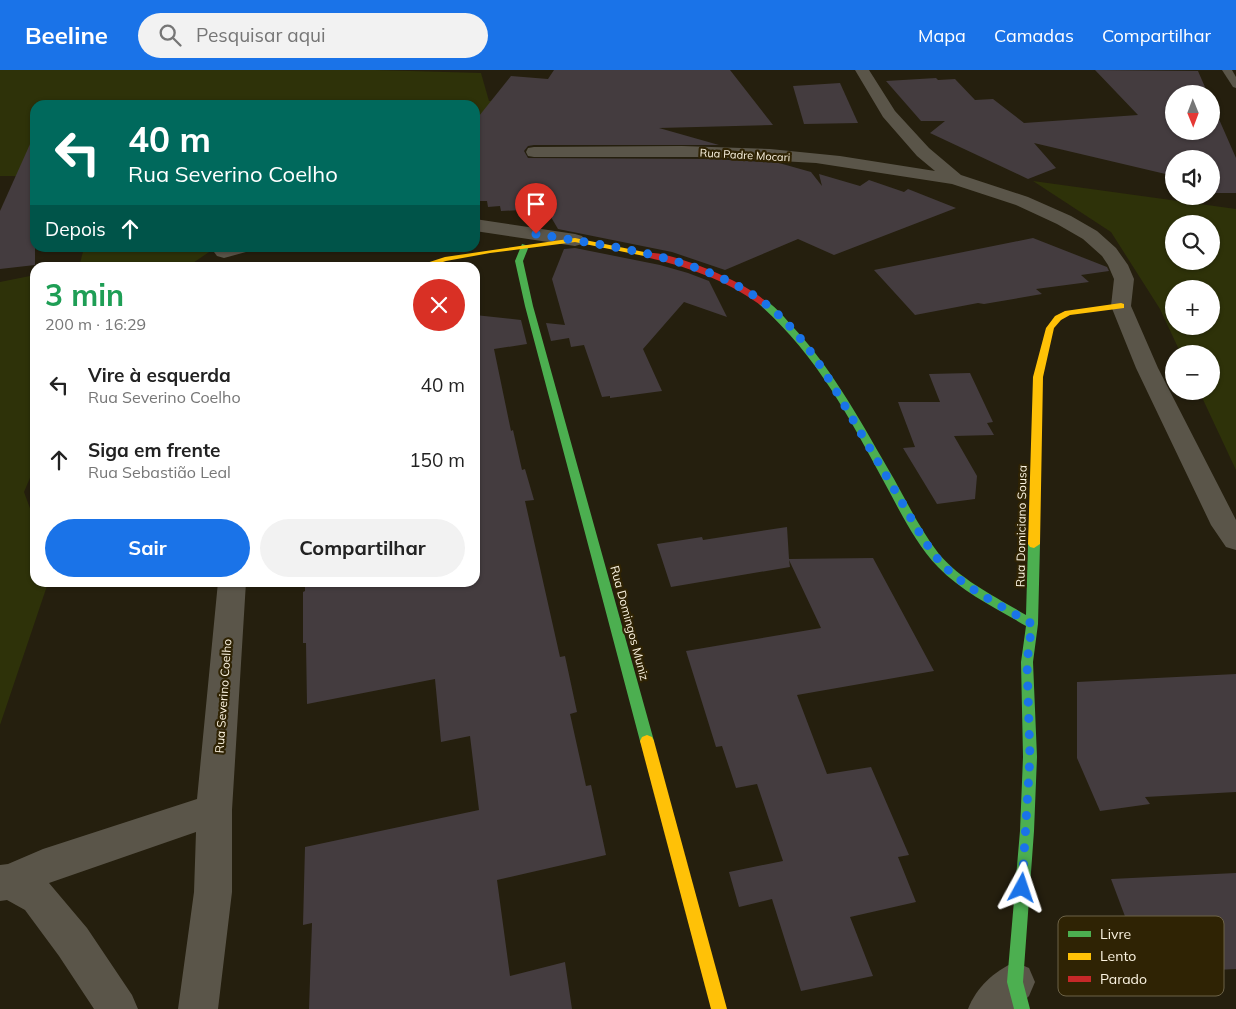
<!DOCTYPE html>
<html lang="pt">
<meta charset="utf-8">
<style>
body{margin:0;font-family:Mulish,sans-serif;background:#f2f2f2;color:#222;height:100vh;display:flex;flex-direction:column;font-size:19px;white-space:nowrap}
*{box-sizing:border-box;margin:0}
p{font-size:16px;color:#767676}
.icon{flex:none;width:28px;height:28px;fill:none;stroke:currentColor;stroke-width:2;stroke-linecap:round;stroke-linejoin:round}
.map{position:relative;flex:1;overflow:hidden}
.details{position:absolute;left:30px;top:192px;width:450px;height:325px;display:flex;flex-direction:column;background:#fff;border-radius:15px;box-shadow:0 1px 4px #0004}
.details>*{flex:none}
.banner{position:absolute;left:30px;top:30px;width:450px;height:152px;border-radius:15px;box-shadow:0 1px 4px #0004;background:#00695c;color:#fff;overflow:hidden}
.needle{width:32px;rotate:179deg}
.buttons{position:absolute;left:1165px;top:15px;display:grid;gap:10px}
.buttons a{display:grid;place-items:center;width:55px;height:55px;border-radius:50%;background:#fff;box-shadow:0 1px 4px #0004;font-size:25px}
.pin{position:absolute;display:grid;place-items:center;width:42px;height:42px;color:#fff;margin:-51px -21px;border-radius:50% 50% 50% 0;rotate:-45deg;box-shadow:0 0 5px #0007}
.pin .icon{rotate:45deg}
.me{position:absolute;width:55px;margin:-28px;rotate:5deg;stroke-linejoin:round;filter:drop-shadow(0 0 4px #0008)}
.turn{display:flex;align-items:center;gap:18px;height:105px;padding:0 15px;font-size:22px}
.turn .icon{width:65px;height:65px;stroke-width:2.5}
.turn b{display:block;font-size:35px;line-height:42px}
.then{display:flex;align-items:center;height:48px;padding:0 15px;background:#0003;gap:10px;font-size:19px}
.round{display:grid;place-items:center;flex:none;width:52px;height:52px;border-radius:26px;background:#f2f2f2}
.head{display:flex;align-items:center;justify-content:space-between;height:85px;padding:0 15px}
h1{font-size:30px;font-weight:700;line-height:38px;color:#1e9e55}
.action{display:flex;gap:10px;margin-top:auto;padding:10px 15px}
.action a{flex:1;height:58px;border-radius:30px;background:#1a73e8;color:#fff;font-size:20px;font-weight:700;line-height:58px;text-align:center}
.action a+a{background:#f2f2f2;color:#222}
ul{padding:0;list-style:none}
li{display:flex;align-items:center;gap:15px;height:75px;padding:0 15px}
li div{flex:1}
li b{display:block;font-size:19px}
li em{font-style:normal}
header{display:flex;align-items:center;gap:30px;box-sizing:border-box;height:70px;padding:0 25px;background:#1a73e8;color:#fff}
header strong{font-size:24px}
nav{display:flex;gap:28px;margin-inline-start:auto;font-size:18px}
.search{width:350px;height:45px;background:#f2f2f2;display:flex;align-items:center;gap:12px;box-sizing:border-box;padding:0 18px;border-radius:28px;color:#767676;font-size:19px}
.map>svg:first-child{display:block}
</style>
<header>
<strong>Beeline</strong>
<div class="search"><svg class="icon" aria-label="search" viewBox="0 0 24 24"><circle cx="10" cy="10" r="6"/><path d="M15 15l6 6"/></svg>Pesquisar aqui</div>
<nav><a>Mapa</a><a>Camadas</a><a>Compartilhar</a></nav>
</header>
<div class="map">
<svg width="1236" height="939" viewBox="0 0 1236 939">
<rect width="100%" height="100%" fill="#251f0e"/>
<g fill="#2e3209" fill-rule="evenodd">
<polygon points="0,0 376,0 481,3 489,31 541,28 475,66 475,35 35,35 35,106 0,106"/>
<path d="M1033,111L1236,139V400L1199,321H1211V284H1181L1160,239L1111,162ZM1174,154H1211V191H1174ZM1174,219H1211V256H1174Z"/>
<polygon points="84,178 215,178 187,197 84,198 79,197"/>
<polygon points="35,205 35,396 24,422 35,452 35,512 48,513 0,655 0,212"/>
</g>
<g fill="#443c3f">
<polygon points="554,0 730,0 773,55 659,58 719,75 534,75 528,76 524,81 528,88 711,89 779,93 811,102 822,116 819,104 860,116 869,110 904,122 908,119 956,138 834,185 798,169 725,200 672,182 558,159 548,142 527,144 523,140 501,141 500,136 488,137 487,131 475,131 475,51 511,6 548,9"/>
<polygon points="1095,0 1198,1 1208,24 1174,24 1174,61 1211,61 1211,31 1236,88 1236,123 1211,123 1211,89 1174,89 1174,118 1171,117 1174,106 1034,73 1056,98 1028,109 930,63 945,51 921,51 886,11 936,8 938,10 955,9 975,30 993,29 1024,53 1138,45"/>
<polygon points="840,13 858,53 804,54 793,16"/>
<polygon points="35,63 35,195 0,199 0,141"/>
<polygon points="1033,168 1107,197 1109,201 1081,205 1089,212 1036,219 1042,224 984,234 978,233 915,245 874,200"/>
<polygon points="575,178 660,195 688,203 709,211 727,247 684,232 643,279 662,321 610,328 610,326 602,327 584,275 571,277 569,268 551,271 546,253 565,255 552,209 564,179"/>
<polygon points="475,245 521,250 527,274 494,279 511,361 513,360 522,400 525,399 534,430 525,431 560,587 565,586 577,642 570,644 586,716 591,715 606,785 497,810 510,906 565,892 572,939 309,939 312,853 303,855 305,777 479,740 470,666 441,672 435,609 307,634 306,573 303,573 303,522 305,521 305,512 475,512"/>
<polygon points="970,303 993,352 987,353 994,365 954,366 977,406 975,429 937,434 903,378 915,377 898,332 940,332 929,304"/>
<polygon points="787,457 789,489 873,488 934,601 797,625 827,704 871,697 909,785 898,787 916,832 850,847 873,906 801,921 772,829 739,837 729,802 783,791 757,714 736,718 722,676 716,677 686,581 821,558 789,490 790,497 671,517 657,474 702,467 703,470"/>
<polygon points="1236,604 1236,722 1145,727 1150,734 1100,741 1077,688 1077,612"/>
<polygon points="1236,803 1236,899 1157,903 1147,881 1138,881 1111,809"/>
</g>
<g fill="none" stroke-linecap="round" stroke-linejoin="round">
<polygon fill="#5a5549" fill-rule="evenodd" points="1222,0 1232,0 1236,7 1236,18 1233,17"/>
<g fill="#5a5549" fill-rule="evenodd">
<polygon points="855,0 869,0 895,41 929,78 961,105 1028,127 1071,146 1097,161 1116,178 1128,195 1134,209 1131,236 1158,298 1236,450 1236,480 1226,477 1211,455 1136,298 1111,236 1114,209 1108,195 1102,186 1083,169 1057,154 1016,135 952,114 816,93 711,87 534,87 528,86 526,82 528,78 534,77 682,76 770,79 840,86 935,101 917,86 883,47"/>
<polygon points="475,149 575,164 582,166 585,170 582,174 575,176 475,161"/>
<polygon points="217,178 249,178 246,182 224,188 217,186 214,182"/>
<polygon points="218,512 246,512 232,740 232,822 218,939 178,939 194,822 196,762 49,813 87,858 132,925 138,939 94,939 59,886 25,840 7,830 0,831 0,795 8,794 43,779 197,729"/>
<path d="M1015,892L1029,898L1035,912L1029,926L1016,939H968C976,918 994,901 1015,892Z"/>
</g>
<g fill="#4caf50" fill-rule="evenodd">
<polygon points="522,174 529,176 523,191 533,236 654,671 652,675 647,677 642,675 640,671 525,236 515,191"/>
<path d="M762,229C773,233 785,248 793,257C835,302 863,356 894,409C908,434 921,461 939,484C962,511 996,527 1026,545L1028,474L1034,470L1040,474L1038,554L1033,592L1037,687L1034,761L1023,912L1030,939H1014L1007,912L1020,761L1023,687L1021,592L1026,556C996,538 962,522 938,497C914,472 899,439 883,410C847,343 816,285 759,234L758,232Z"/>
</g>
<g fill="#ffc107" fill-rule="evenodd">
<polygon points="575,168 649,183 653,185 649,187 575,172 490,183 446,191 425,198 411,198 445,187"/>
<polygon points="1121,233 1124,234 1124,238 1070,245 1061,250 1054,258 1043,307 1040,474 1034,478 1030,477 1028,474 1033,307 1046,258 1055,246 1065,241"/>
<polygon points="647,665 652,667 654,671 727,939 711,939 640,671 642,667"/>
</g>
<path fill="#c62828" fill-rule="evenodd" d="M646,183C670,180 750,214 766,232L762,235L759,234C724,209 687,197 646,187Z"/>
</g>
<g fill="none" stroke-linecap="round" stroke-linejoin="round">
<path stroke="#1a73e8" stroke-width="9" stroke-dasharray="0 16.2" d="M536,164C608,176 691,185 753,225C799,255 825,302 852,348C868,375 884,402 900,429C912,450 926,476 941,493C966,519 1002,536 1032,554L1027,592L1030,687L1022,818"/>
</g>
<g text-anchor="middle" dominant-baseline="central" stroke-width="4.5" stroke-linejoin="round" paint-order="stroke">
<g font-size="11" fill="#fcf4e2" stroke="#2f2304">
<text transform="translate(745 85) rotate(3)">Rua Padre Mocari</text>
</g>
<g font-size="12" fill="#fcf4e2" stroke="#2f2304">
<text transform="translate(1021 456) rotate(-89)">Rua Domiciano Sousa</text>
<text transform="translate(630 553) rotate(75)">Rua Domingos Muniz</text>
<text transform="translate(223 626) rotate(-86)">Rua Severino Coelho</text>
</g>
</g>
<rect x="1058" y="846" width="166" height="80" rx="8" fill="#2f2304" stroke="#6c6247" stroke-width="1"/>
<rect x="1068" y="861" width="23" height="6" fill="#4caf50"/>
<rect x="1068" y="883" width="23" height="7" fill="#ffc107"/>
<rect x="1068" y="906" width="23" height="6" fill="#c62828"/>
<g font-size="14" fill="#fcf4e2">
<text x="1100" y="869">Livre</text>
<text x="1100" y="891">Lento</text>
<text x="1100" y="914">Parado</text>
</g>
</svg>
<div class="buttons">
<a><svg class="needle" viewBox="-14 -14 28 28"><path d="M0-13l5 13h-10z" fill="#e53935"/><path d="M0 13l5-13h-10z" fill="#767676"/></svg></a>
<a><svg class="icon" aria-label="sound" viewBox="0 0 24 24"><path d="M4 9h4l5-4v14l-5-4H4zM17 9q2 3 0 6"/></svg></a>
<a><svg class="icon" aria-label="search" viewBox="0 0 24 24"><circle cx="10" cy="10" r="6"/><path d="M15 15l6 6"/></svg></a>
<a>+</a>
<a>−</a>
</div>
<div class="pin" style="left:536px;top:164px;background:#d93025"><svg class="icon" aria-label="arrive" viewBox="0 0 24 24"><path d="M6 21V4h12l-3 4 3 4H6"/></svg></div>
<svg class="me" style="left:1022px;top:818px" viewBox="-20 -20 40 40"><path d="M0-17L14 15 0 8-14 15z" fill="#1a73e8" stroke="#fff" stroke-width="4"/></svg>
<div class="banner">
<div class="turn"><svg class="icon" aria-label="left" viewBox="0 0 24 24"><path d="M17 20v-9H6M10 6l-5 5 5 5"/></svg><div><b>40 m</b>Rua Severino Coelho</div></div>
<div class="then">Depois<svg class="icon" aria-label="ahead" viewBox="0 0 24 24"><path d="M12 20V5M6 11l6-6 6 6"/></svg></div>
</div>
<section class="details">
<div class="head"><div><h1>3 min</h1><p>200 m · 16:29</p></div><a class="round" style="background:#d93025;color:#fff"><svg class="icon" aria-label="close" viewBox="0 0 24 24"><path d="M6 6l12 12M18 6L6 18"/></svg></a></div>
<ul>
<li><svg class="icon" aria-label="left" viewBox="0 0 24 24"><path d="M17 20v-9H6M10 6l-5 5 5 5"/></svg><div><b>Vire à esquerda</b><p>Rua Severino Coelho</p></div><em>40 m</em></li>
<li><svg class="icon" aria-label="ahead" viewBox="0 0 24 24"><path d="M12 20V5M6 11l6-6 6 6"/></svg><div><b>Siga em frente</b><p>Rua Sebastião Leal</p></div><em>150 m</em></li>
</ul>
<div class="action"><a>Sair</a><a>Compartilhar</a></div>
</section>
</div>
